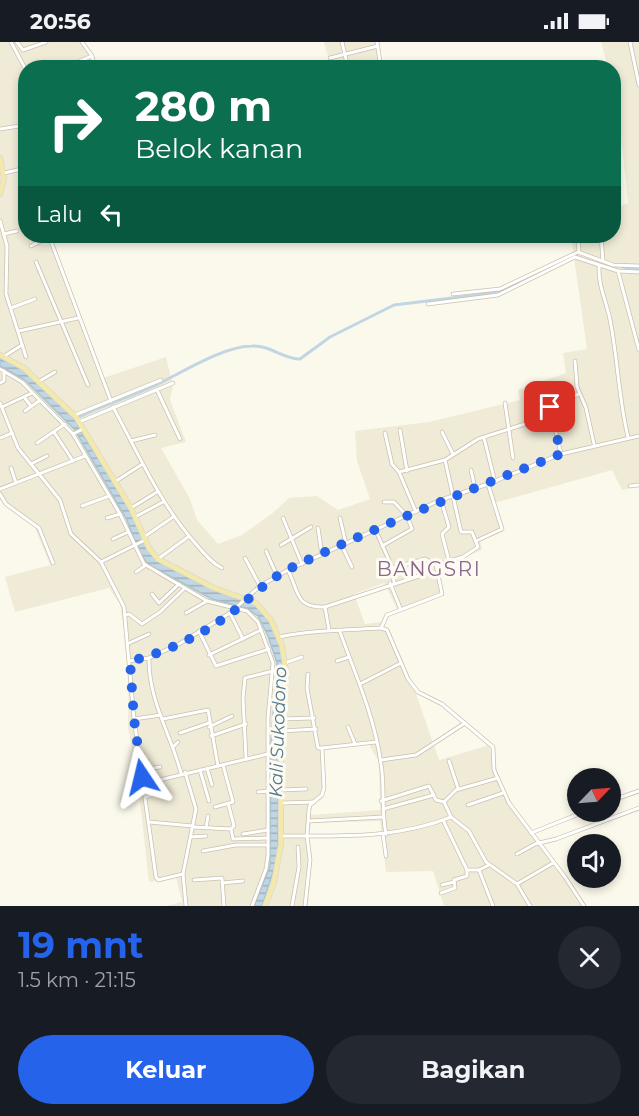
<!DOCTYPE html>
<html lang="id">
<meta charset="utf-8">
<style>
body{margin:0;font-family:Montserrat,sans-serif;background:#242831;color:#f1f3f6;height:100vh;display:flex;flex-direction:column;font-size:22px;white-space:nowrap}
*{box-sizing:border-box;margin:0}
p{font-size:20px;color:#9ea1a6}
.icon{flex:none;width:33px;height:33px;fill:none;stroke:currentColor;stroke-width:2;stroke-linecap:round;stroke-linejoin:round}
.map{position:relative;height:864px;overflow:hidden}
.drawer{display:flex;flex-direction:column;background:#171b24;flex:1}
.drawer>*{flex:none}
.hud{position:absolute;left:18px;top:18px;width:603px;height:183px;border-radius:24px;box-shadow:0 3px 9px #0003;background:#0b6e4f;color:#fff;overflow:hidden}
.needle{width:39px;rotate:65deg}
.buttons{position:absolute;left:567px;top:726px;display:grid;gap:12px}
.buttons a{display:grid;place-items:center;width:54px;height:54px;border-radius:50%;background:#171b24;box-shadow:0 3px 9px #0003;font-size:30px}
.pin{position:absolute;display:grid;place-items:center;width:51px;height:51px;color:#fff;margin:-26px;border-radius:12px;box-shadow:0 3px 9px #0006}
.me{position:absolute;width:66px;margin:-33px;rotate:350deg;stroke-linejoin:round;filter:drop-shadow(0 0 4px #0008)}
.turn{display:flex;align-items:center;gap:21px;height:126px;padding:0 18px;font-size:27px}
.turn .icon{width:78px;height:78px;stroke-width:2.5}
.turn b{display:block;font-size:42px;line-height:51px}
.then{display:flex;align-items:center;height:57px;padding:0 18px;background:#0003;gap:12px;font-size:22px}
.round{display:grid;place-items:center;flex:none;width:63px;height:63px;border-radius:32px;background:#242831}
.summary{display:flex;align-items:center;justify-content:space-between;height:102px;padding:0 18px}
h1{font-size:36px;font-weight:700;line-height:45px;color:#2563eb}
.action{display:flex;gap:12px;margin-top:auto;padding:12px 18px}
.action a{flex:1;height:69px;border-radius:36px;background:#2563eb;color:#fff;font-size:24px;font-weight:700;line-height:69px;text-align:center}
.action a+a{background:#242831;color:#f1f3f6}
.status{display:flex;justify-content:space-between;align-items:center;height:42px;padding:0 30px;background:#171b24;direction:ltr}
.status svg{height:16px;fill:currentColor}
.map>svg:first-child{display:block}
</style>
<div class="status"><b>20:56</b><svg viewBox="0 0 49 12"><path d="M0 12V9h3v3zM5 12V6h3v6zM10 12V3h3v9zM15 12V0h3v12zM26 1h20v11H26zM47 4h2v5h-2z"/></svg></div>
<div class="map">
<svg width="639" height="864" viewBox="0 0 639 864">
<defs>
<pattern id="water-rules" width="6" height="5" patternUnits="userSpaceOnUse" patternTransform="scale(1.5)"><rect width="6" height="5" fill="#c1d6e3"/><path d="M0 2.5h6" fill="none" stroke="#a1b1ba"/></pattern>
</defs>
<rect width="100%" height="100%" fill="#fbf9eb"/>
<g fill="#efebd7" fill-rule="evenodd">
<path d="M0,0H84L94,15L96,25L26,26V194H51L55,212L103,336L166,315L173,344L170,358L186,400L161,406L190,457L197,478L218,502L242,493L274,470L289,456L317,454L338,468L370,457L357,419L355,389L429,380L520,358L518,348L566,331L563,311L587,307L571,194H614V166L628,161L614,26L608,25L601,0H639V444L622,448L612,428L491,462L503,490L480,499L482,508L436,526L442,549L398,569L384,541L354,552L365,582L381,580L391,592L413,643L439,718L489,703L503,747L514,768L566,832L587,864H444L433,829L386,830L380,779L311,781L308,795L312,814L308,864H262L274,835L279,661L283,630L269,577L157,518L78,385V380L26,329L0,316ZM367,699L379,720L380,768L311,773V764L322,757L323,705Z"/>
<polygon points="324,0 379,0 382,25 331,25"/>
<polygon points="0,324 25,338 75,388 127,478 138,509 212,557 246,566 258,574 268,594 277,621 271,700 270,824 254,864 165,864 182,860 176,835 149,840 137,732 128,686 129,620 120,562 109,546 15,570 5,535 50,523 34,484 0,458"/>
</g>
<polygon fill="url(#water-rules)" stroke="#a8c3d4" stroke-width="1.5" points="0,316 26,329 78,380 78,385 128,462 157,518 217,549 257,562 269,577 281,605 283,630 279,661 278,815 262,864 254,864 270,824 271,701 277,621 268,594 258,574 246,566 212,557 149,523 138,509 127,478 75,388 25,338 0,324"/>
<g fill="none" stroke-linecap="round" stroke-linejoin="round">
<g stroke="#c1d6e3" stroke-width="3">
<polyline points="597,218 613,224"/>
<polyline points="623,225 639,227"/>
<path d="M77,376C103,363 131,355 158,342C183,330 224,304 252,304C270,303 283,317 300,317L330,295L394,263L485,252L506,247L536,231"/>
</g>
<g stroke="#cac1af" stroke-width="4.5">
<g id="minor">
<polyline points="11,0 26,28"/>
<polyline points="17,0 23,8 46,0"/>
<polyline points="82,0 92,14 95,26"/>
<polyline points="342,0 348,26"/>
<polyline points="377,0 381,26"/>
<polyline points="630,0 639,43"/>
<polyline points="330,16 378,4"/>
<polyline points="63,26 92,14"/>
<polyline points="358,26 380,20"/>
<polyline points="22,37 26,37"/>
<polyline points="0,87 26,83"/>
<polyline points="4,131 26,126"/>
<polyline points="0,179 7,204 6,252 26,315"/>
<polyline points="4,192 17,189"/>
<polyline points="49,194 111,359"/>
<polyline points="578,194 579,210"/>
<polyline points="601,194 603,219"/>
<polyline points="31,204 49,195"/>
<polyline points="36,220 88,343"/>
<path d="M599,224C598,246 608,262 611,283C618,321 619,358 628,395"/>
<polyline points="618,229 639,308"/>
<polyline points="453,252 500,247 578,210 613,223 639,224"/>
<polyline points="428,262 498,253 575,215 618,229 639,230"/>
<polyline points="11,266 35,257"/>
<polyline points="19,289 78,276"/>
<polyline points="3,315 22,303"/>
<polyline points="575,319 577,345 586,366 594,402"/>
<polyline points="0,327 22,340 73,392 120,472 144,522 207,559 247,569 258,580 273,621 268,676 268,813 266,827 252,864"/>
<polyline points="38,340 55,330"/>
<polyline points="0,341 4,339 4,329"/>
<polyline points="157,348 180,397"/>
<polyline points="24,355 31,364"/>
<polyline points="0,361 18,406 60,458 71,492 101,520 124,565 134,677 156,835 158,838 183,832"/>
<polyline points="505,361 513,416"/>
<polyline points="2,365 32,351"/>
<path d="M113,365C139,413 159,460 195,501C203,510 211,521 222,526"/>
<polyline points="550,365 561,412"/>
<polyline points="25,369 39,359"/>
<polyline points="75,373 161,338"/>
<polyline points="79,380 173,341"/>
<polyline points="400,388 407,429"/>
<polyline points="54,390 73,419"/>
<polyline points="442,390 453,412"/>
<polyline points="385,391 392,422 399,430"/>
<polyline points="73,392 83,387"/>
<polyline points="0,396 12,391"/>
<polyline points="484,396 495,440"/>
<polyline points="131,399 155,393"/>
<polyline points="37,401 65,382"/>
<polyline points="31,422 47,414"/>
<polyline points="11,426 16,441"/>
<polyline points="471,428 475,446"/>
<polyline points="116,439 141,423"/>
<polyline points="630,444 639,443"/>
<polyline points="0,447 85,414"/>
<polyline points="0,452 6,462 39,486 53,521"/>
<polyline points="441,458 449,485 442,492 449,519"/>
<polyline points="82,464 109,454"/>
<polyline points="131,466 157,450"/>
<polyline points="416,470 399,430 445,418 478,397 534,379 534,370 579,352"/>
<polyline points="135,475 163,460"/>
<polyline points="107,476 120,472"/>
<polyline points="283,476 302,522"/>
<polyline points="340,476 346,502"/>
<polyline points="318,486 322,513"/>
<polyline points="376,489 392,525 394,540"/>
<polyline points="144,495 173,475"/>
<polyline points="113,497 128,490"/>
<polyline points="476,499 502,487 488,442"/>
<polyline points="281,503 311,485"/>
<polyline points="342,504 352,525"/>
<polyline points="382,504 412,487 407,474 394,460 384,460"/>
<polyline points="266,509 277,534"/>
<polyline points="245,516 260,544"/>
<polyline points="158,517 188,495"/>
<polyline points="101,520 145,498"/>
<polyline points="392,526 425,517 436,523"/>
<path d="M288,528C299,550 295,566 325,565L422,533"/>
<polyline points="136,530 146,523"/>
<polyline points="390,541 401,568"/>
<polyline points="152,552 159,561 179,542"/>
<polyline points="325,565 329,588"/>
<polyline points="186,571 207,559"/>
<polyline points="230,571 243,597"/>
<polyline points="125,573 129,572 142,582 160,570 185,546"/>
<polyline points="381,586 387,588 408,637 418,650 442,662 493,705 494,728 509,761 565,835 584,864"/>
<polyline points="381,586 387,573 442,552 436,523 463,515 478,505 472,490 461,490 445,418"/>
<polyline points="199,589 216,624 269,607"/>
<path d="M340,590C356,634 375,676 381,722C385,745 381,769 386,792"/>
<path d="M279,595C313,588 347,588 381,586"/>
<polyline points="127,602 149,592"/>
<polyline points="209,613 261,588"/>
<path d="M149,616C148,657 171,693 181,731"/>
<polyline points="130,619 149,616 179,602 230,571 260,544 288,528 438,459 488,442 561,412 639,394"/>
<polyline points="337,619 349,615"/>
<polyline points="285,621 302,615"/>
<polyline points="360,642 401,621"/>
<polyline points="134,677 161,673"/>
<polyline points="163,677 208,668 218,724"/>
<polyline points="281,677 314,676"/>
<polyline points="209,685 232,674"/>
<polyline points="348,685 355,702"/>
<polyline points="282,689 316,687"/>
<polyline points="180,691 209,681"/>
<polyline points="211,694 246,682"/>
<polyline points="174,704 178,700"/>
<polyline points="322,706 376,700"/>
<polyline points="246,716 243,656 245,636 273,629"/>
<polyline points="381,718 416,713 465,681"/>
<polyline points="449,719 458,746"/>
<polyline points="207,726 212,743"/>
<polyline points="141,728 160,725"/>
<polyline points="200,728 209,759"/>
<polyline points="185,730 196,767 183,832 186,864"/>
<polyline points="143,742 268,712"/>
<polyline points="282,748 306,747"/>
<polyline points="258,750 269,749"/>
<polyline points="146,755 157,751 156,738"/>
<polyline points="381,759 429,744 436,758 444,760"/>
<polyline points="610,759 639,749"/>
<polyline points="444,760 451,775 469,789 486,820 517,842 530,864"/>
<polyline points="444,760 456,748 498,736"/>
<polyline points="228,761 234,784 231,787 233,797 268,796"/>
<polyline points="282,761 314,760"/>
<polyline points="468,763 503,751"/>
<polyline points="215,765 233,760 223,723"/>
<polyline points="383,767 434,753"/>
<polyline points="443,778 467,828 479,828 489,823"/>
<polyline points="309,779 383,775"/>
<polyline points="149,780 193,784"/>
<polyline points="193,785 231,787"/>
<polyline points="206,786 208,774"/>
<polyline points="531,791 584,770"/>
<polyline points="243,792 268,788"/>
<polyline points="383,792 386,814"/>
<path d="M281,794C339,794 397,797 451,775"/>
<polyline points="191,795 206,794"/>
<polyline points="203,809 236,803 268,803"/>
<polyline points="517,812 535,802 556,797 639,766"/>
<polyline points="479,828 493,864"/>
<polyline points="194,838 222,836 224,864"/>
<polyline points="222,841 243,839"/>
<polyline points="517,842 553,821"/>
<polyline points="442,843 454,840"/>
<polyline points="441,851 455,846 454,838 467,834 467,828"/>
<polyline points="292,864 299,825 298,805"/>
<polyline points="305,864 310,818 307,794 309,767 310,763 322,753 324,746 322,706 318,706 307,646 308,632"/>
</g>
</g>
<g stroke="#dbd7d2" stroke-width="6">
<g id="major">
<polyline points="0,116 4,137 0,152"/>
<polyline points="0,313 24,326 76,375 131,466 149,506 158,517 214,546 256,561 271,578 282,604 286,629 281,677 281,802 274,840 265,864"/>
</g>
</g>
<use href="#minor" stroke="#fff" stroke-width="3"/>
<use href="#major" stroke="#f3e9ab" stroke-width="4.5"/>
</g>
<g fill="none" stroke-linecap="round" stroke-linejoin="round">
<path stroke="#2563eb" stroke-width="10" stroke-dasharray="0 18" d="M142,735L134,677L130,619C166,611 206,591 235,568C254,553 268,538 289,527C378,484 469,448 561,412L550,365"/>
</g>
<g text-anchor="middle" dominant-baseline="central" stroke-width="6" stroke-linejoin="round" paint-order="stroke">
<g font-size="18" font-style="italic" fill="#537992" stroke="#fefcf2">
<text transform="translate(278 690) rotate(-88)">Kali Sukodono</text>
</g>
<g font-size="20" letter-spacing="1.5" fill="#8c688f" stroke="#fefcf2">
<text x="429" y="527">BANGSRI</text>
</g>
</g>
</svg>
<div class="buttons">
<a><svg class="needle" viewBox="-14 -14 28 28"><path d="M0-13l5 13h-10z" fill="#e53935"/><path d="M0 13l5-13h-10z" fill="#9ea1a6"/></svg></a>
<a><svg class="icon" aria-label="sound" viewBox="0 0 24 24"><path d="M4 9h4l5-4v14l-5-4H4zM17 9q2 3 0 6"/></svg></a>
</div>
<div class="pin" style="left:550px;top:365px;background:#d93025"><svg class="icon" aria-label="arrive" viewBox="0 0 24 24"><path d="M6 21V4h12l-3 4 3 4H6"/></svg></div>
<svg class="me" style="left:142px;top:735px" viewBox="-20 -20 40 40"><path d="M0-17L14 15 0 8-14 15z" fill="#2563eb" stroke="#fff" stroke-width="4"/></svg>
<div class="hud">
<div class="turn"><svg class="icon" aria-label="right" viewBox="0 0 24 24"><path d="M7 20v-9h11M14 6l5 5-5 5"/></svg><div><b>280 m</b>Belok kanan</div></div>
<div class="then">Lalu<svg class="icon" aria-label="left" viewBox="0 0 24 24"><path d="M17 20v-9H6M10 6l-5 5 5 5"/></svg></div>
</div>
</div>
<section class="drawer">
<div class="summary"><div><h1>19 mnt</h1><p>1.5 km · 21:15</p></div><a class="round"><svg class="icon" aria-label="close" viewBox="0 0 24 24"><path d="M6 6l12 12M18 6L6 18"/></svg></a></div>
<div class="action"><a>Keluar</a><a>Bagikan</a></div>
</section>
